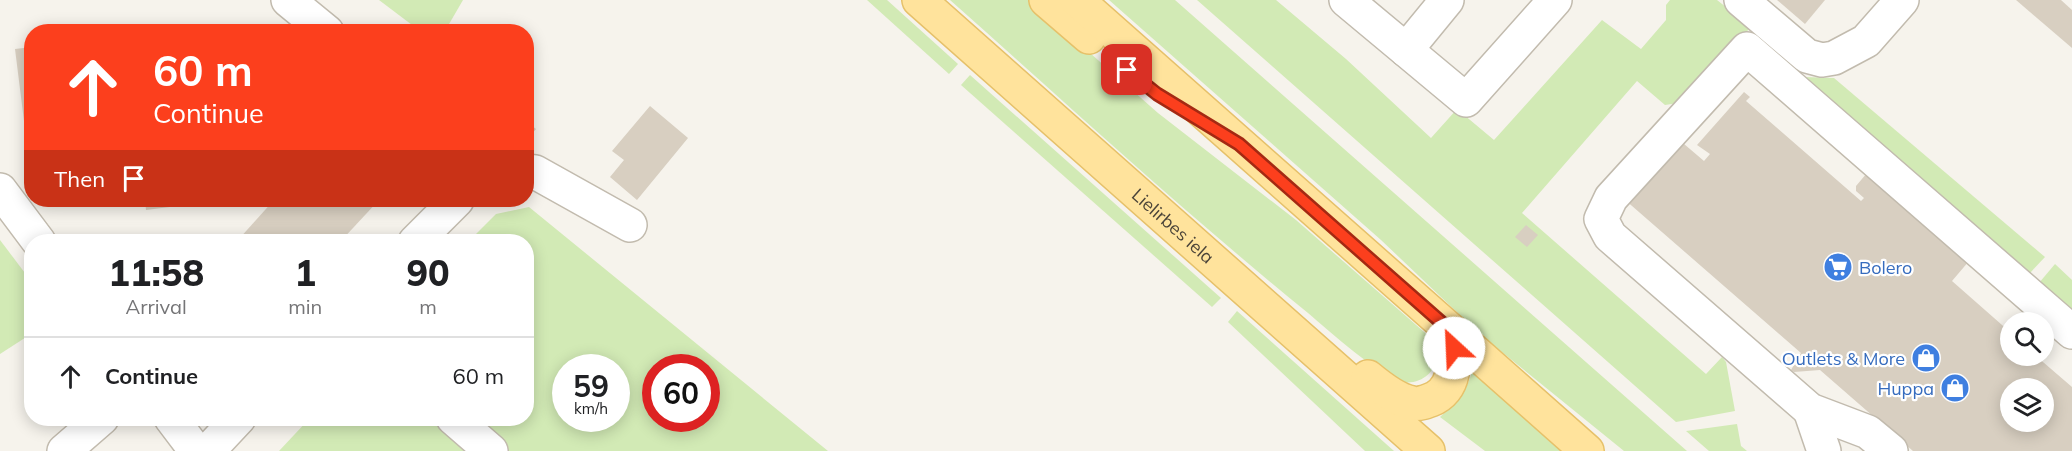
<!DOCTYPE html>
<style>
body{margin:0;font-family:Mulish,sans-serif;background:#f6f6f6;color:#202124;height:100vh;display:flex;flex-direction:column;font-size:22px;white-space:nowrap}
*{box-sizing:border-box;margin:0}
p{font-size:20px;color:#757577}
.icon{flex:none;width:33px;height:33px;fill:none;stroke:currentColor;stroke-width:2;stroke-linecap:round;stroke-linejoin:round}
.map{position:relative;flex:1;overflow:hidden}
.panel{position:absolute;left:24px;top:234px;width:510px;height:192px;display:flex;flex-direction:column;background:#fff;border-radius:24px;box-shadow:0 3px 15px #0003}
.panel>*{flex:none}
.guide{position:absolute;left:24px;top:24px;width:510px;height:183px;border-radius:24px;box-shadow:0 3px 15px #0003;background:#fc3f1d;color:#fff;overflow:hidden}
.buttons{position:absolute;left:2000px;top:312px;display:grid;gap:12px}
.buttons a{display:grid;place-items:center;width:54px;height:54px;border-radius:50%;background:#fff;box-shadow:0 3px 15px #0003;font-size:30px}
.speed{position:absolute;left:552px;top:354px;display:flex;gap:12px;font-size:30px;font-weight:700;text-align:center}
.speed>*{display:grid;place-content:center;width:78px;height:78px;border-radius:50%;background:#fff;box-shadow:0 3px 15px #0003;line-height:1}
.speed small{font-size:15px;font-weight:400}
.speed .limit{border:9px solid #d22;background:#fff;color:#111}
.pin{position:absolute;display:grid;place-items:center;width:51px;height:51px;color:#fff;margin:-26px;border-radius:12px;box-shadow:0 3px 9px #0006}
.me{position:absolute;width:66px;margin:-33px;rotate:335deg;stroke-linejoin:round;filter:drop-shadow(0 0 4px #0008)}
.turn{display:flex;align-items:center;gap:21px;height:126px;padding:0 30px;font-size:27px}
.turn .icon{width:78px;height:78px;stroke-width:2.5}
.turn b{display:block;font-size:42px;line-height:51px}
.then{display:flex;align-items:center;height:57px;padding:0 30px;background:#0003;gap:12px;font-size:22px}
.eta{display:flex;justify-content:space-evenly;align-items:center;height:102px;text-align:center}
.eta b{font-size:36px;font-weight:800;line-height:42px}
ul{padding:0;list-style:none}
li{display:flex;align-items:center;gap:18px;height:78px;padding:0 30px;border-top:2px solid #e0e0e0}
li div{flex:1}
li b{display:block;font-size:22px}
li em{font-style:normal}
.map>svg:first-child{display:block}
</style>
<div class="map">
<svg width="2072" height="451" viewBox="0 0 2072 451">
<rect width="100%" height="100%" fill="#f6f3ec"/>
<g fill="#d2eab5" fill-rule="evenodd">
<polygon points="379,0 463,0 445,31 420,31"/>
<polygon points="867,0 887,0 958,64 949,74"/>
<path d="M950,0H1030L1158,113L1296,220L1431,338C1434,344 1438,349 1437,355C1437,372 1420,385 1403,382C1380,377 1328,330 1308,313C1185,213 1068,105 950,0Z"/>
<polygon points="1109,0 1175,0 1687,451 1624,451 1481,335 1381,240"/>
<polygon points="1197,0 1276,0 1346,59 1431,138 1457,109 1494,140 1602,20 1641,49 1666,20 1666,5 1670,0 1717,0 1751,27 1678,103 1665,105 1637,81 1522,213 1706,374 1722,357 1726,362 1735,411 1676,422"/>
<polygon points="970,75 1221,298 1212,307 961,85"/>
<polygon points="1804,77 1834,78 2045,257 2030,273"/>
<path d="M529,207L828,451H279L309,419L526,418V242L469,241L496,214ZM566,368H616V418H566ZM656,368H706V418H656Z"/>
<polygon points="0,240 31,281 31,334 0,354"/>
<polygon points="2055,264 2072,280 2072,311 2039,283"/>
<polygon points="1237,311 1394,451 1365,451 1228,322"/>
<path d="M1472,371L1564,451H1485L1440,417C1457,402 1466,394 1472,371Z"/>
<polygon points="1737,424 1741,446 1747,451 1709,451 1686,431"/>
</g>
<g fill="#d8cfc1" fill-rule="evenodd">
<polygon points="1777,0 1825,0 1805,24"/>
<polygon points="2016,0 2061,0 2072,10 2072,48"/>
<polygon points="32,47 32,120 24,121 15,49"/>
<path d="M1744,92L1750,97L1746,101L1861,201L1864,198L1856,191V186L1867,173L1975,254L1952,281L2010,332V356H2036L2072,387V451H1913L1820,370L1794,372L1791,370L1801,353L1624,199L1677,138L1704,161L1710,154L1697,145ZM2010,388H2043V422H2010Z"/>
<polygon points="650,106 688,138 637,200 610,177 624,160 612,151"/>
<polygon points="526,121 536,129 526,141"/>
<polygon points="145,200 209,200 209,202 146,210"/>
<polygon points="274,200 379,200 340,242 240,242 238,240"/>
<polygon points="1526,225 1538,235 1527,247 1515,237"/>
</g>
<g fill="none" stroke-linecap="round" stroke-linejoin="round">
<g stroke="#c2bbae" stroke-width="36">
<g id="minor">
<polyline points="288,0 327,32"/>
<polyline points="1346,0 1406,50 1447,0"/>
<polyline points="1741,0 1807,56 1822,60 1834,58 1866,41 1902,0"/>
<polyline points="1406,50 1466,100 1555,0"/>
<polyline points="526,171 535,172 630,225"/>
<polyline points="0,190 39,242"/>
<polyline points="415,242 457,200"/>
<polyline points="1810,410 1824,451"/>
<polyline points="171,418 196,451"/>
<polyline points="453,418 491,451"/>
<polyline points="64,451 102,418"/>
<polyline points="208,451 239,418"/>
<polyline points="1891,451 1868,432 1810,410 1610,236 1601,219 1611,198 1747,49 2072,332"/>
</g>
</g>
<g stroke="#e6c16a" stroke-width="36">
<g id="major">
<path id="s1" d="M919,0L1428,451"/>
<polyline points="1046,0 1089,37"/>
<polyline points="1077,0 1587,451"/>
<path d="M1368,377C1380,387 1397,400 1412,403C1419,405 1428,401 1435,398C1459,384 1454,354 1450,330"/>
</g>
</g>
<use href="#minor" stroke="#fff" stroke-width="33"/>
<use href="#major" stroke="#ffe39c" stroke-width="33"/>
</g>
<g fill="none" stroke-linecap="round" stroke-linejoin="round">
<g stroke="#a42913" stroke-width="15">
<polyline id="route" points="1127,70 1157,94 1239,144 1450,330 1454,348"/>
</g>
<use href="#route" stroke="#fc3f1d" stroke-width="10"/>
</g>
<defs>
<g id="supermarket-disc" transform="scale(1.5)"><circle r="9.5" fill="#3f7fe0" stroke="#fff"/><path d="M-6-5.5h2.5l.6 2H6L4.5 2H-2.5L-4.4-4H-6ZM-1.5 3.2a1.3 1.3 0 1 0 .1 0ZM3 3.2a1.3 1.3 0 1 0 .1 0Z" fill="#fff"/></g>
<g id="shop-disc" transform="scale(1.5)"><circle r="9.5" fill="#3f7fe0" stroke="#fff"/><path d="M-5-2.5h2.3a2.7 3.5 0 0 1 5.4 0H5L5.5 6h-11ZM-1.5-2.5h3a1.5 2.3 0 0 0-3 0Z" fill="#fff"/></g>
</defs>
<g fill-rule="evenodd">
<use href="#supermarket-disc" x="1838" y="267"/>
<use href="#shop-disc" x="1926" y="358"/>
<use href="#shop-disc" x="1955" y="388"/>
</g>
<g text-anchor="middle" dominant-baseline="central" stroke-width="4.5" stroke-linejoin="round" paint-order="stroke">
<g font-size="18" fill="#4b4439" stroke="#fff">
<text stroke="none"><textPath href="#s1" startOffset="340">Lielirbes iela</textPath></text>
</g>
<g font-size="18" fill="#366cbe" stroke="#fff" text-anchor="end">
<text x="1859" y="267" text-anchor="start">Bolero</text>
<text x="1905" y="358">Outlets &amp; More</text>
<text x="1934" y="388">Huppa</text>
</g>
</g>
</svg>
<div class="buttons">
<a><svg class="icon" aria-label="search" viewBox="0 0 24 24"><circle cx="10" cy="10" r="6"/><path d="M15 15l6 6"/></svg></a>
<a><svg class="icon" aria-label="layers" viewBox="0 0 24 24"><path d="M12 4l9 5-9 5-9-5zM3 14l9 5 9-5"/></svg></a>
</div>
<div class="speed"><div>59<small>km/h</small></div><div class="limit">60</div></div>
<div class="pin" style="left:1127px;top:70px;background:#d93025"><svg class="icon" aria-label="arrive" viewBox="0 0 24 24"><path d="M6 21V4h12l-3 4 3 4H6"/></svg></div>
<svg class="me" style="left:1454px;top:348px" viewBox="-20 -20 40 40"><circle r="19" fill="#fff"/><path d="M0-13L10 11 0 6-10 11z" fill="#fc3f1d"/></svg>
<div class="guide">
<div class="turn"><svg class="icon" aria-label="ahead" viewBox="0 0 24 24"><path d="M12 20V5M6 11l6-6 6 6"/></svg><div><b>60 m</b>Continue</div></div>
<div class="then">Then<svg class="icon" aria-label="arrive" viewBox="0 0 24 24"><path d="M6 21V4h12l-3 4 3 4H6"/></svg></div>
</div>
<section class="panel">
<div class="eta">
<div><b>11:58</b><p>Arrival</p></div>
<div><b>1</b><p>min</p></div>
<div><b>90</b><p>m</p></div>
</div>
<ul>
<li><svg class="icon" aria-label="ahead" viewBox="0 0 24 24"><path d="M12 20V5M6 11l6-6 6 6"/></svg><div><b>Continue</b></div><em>60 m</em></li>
</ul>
</section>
</div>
